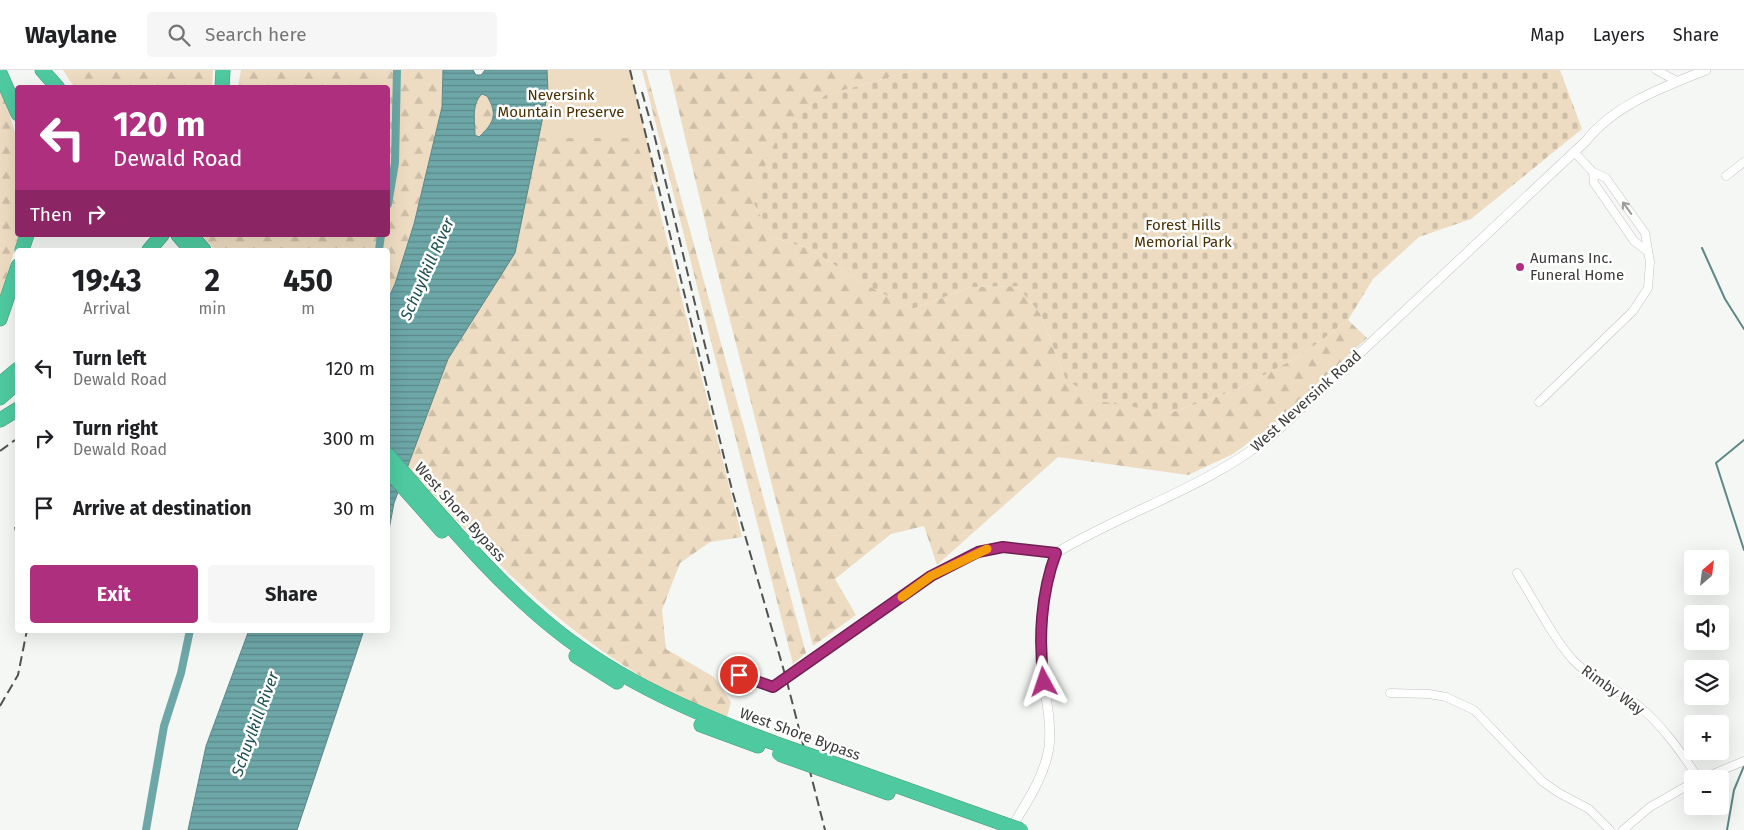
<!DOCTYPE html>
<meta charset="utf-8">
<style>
body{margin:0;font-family:"Fira Sans",sans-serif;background:#f6f6f6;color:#202124;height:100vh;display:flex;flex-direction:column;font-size:19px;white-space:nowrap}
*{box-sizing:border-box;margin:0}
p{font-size:16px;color:#757577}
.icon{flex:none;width:28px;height:28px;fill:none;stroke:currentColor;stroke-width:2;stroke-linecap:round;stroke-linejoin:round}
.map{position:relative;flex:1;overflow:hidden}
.panel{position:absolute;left:15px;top:178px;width:375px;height:385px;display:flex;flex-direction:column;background:#fff;border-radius:5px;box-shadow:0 5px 20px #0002}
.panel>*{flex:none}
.hud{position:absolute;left:15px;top:15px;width:375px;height:152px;border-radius:5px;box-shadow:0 5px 20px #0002;background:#ae2f7e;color:#fff;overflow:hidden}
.needle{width:32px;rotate:28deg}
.tools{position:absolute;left:1684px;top:480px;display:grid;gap:10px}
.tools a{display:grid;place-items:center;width:45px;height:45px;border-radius:5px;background:#fff;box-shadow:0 5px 20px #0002;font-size:25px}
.pin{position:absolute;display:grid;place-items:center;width:42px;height:42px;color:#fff;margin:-21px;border:2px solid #fff;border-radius:50%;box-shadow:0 1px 5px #0007}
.me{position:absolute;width:55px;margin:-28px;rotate:355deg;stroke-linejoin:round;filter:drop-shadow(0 0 4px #0008)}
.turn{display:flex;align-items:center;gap:18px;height:105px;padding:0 15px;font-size:22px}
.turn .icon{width:65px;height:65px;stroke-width:2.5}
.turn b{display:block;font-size:35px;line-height:42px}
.then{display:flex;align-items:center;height:48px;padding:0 15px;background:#0003;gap:10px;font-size:19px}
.eta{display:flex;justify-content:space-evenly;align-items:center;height:85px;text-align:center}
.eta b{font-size:30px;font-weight:700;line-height:35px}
.cta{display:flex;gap:10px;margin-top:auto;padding:10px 15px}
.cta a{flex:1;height:58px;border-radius:5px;background:#ae2f7e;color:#fff;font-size:20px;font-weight:700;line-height:58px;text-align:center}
.cta a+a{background:#f6f6f6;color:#202124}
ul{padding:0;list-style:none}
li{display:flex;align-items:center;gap:15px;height:70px;padding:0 15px}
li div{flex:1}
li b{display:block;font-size:19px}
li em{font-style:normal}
header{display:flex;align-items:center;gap:30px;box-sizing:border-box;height:70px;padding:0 25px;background:#fff;border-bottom:1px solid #e0e0e0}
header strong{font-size:24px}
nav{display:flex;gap:28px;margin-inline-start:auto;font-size:18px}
.search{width:350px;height:45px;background:#f6f6f6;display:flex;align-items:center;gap:12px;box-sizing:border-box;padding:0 18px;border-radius:5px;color:#757577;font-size:19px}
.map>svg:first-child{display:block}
</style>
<header>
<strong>Waylane</strong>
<div class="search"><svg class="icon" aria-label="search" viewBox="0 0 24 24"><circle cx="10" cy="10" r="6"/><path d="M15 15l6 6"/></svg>Search here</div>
<nav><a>Map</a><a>Layers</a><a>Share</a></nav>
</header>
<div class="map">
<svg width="1744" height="760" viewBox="0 0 1744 760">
<defs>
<pattern id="forest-firs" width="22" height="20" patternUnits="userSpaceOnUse" patternTransform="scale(1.25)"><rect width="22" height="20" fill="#eedcc2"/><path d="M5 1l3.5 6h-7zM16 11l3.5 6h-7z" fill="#cdbea7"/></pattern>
<pattern id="cemetery-stones" width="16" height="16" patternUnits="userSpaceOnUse" patternTransform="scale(1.25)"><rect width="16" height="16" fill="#eedcc2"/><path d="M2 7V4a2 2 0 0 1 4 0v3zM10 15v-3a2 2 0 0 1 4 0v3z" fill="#cdbea7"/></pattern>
<pattern id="water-rules" width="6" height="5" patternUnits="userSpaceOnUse" patternTransform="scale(1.25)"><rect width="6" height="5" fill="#6da7a8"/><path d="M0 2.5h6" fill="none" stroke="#5b898a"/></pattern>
</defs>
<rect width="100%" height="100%" fill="#f4f7f3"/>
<g fill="url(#forest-firs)">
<polygon points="63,0 213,0 212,17 74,17"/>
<polygon points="241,0 443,0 442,37 414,154 395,214 388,229 388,180 215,180 202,165 388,165 388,18 238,17"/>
<path d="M624,0L742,467L710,472L680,493L662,540L666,579L714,607L731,632L727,647C710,640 691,633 675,625C568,570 485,485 408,396L448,289L515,183L548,22Z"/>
<polygon points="642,0 646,0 806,583 793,594"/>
<polygon points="669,0 916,0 826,25 771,167 811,179 854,208 912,239 971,217 1017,216 1040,243 1066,310 1170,343 1238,319 1303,284 1348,250 1367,268 1272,356 1233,384 1188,405 1058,387 937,495 924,456 891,464 835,509 856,545 813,576 711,176"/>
<polygon points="0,15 17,69 19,165 0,228"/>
<path d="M482,24L487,26C498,44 494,53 479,67L475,65C475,52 471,34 482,24Z"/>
</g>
<polygon fill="url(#cemetery-stones)" points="916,0 1560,0 1582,59 1471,149 1419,167 1373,209 1348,250 1303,284 1238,319 1170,343 1104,332 1066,310 1040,243 1017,216 971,217 912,239 854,208 811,179 771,167 754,133 768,86 786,52 826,25"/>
<polygon fill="#eedcc2" points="515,0 630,0 659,121 633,68 501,68"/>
<g fill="url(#water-rules)" stroke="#5e8787" fill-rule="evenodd">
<path d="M443,0H473L476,5H481L485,0H547L548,22L515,183L448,289L394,433L388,465V229L395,214L414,154L442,37ZM482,24L487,26C498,44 494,53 479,67L475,65C475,52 471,34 482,24Z"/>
<polygon points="249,560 364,560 297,760 188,760 206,676"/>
</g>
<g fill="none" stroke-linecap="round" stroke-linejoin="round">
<g stroke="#5e8787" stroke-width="2">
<polyline points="1702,178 1725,229 1744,259"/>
<polyline points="1744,370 1716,393 1744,480"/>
<polyline points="1727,760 1734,720 1744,696"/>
</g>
<g stroke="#6da7a8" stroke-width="8">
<polyline points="388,134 395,93 397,0"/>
<polyline points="379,180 381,165"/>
<polyline points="146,760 164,656 181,603 190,560"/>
</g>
<g stroke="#c2c4c1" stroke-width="9">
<g id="minor">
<polyline points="1656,0 1677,11"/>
<polyline points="1574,82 1593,102"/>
<polyline points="1726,106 1744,92"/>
<polyline points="1539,332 1633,241 1648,218 1650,192 1645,163 1606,108 1593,102 1594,113 1634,171 1647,181"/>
<path d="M1517,503C1533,528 1555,572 1575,592C1593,610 1616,618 1635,633C1661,653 1681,682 1699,709"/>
<polyline points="739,605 773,617 931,506 978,482 1003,477 1056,483"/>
<polyline points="1390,623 1429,624 1446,627 1474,640 1543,712 1559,723 1589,739 1610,760"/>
<polyline points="1701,709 1744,691"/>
<polyline points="1623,760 1650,737 1692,713"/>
</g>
</g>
<g stroke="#c2c4c1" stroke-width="10">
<path id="tertiary" d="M1010,760C1025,735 1045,706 1049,677C1052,651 1045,626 1042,600C1039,562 1043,519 1056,483C1129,439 1213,416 1279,359L1586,71C1615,34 1664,17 1706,0"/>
</g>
<g stroke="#48987c" stroke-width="15">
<g id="motorway">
<polyline points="42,0 58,18"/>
<polyline points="0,3 18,44"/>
<polyline points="222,18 223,0"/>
<polyline points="178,165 191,180"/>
<polyline points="191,165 204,180"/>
<polyline points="22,180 27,165"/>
<polyline points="149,180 162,165"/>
<polyline points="0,249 18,196"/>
<polyline points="0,314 18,299"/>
<polyline points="0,328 18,312"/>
<polyline points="0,350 18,339"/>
<path d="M388,385C441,445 492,509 556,560C621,612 699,645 777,674"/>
<polyline points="388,400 442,461"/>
<polyline points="576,586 617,612"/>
<polyline points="701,655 758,676"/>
<polyline points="844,697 1001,753"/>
<polyline points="846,708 888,723"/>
</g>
</g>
<use href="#minor" stroke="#fff" stroke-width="8"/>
<use href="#tertiary" stroke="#fff" stroke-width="9"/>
<use href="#motorway" stroke="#4fcaa0" stroke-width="14"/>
<g stroke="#525351" stroke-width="2" stroke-dasharray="10 5" stroke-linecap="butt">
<polyline points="630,0 732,420 786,608 825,760"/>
<polyline points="642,22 655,68 710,296"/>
<polyline points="0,381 15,370"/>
<polyline points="17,437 18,441"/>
<polyline points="15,457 18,470"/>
<polyline points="0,636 18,605 27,560"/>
</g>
<g stroke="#48987c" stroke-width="15" stroke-linecap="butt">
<g id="motorway-bridge">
<polyline points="777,674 844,697"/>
<polyline points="779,684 846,708"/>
<polyline points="1001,753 1021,760"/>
</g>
</g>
<use href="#motorway-bridge" stroke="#4fcaa0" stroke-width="14"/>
</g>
<defs><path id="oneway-shaft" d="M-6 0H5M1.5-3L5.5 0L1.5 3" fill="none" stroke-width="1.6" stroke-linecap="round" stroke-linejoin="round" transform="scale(1.25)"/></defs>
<use stroke="#9d9e9c" href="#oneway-shaft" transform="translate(1627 138) rotate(-126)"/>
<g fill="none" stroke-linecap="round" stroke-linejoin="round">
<g stroke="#711f52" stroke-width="12">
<path id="route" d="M739,605L773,617L931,506L978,482L1003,477L1056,483C1041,523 1038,570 1044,612"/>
</g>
<use href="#route" stroke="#ae2f7e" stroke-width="9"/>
<polyline stroke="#f59e0b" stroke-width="9" points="902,527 931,506 987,479"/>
</g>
<circle fill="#ae2f7e" stroke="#fff" stroke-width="2" cx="1520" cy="197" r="5"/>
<g text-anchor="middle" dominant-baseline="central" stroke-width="5" stroke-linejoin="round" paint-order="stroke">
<g font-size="15" fill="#4a3000" stroke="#fff">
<text x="561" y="25">Neversink<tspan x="561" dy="17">Mountain Preserve</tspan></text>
<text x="1183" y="155">Forest Hills<tspan x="1183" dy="17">Memorial Park</tspan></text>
</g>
<g font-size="15" fill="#3b3c3a" stroke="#fff" text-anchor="start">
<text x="1530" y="188">Aumans Inc.<tspan x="1530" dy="17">Funeral Home</tspan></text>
</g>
<g font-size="15" fill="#3b3c3a" stroke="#fff">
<text transform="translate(1306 331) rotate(-42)">West Neversink Road</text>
<text transform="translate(460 442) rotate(48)">West Shore Bypass</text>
<text transform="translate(1613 620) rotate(36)">Rimby Way</text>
<text transform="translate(800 664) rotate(20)">West Shore Bypass</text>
</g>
<g font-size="16" font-style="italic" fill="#1c4f50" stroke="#fff">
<text transform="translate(427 199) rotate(-66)">Schuylkill River</text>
<text transform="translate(255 654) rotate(-70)">Schuylkill River</text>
</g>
</g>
</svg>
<div class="tools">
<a><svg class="needle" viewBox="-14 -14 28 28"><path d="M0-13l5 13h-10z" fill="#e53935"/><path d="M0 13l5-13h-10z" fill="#757577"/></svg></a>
<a><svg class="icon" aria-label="sound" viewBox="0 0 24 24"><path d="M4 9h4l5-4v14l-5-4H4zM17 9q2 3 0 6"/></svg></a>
<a><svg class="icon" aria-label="layers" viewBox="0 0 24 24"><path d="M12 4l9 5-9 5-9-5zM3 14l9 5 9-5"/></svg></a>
<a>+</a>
<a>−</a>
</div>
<div class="pin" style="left:739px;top:605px;background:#d93025"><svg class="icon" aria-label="arrive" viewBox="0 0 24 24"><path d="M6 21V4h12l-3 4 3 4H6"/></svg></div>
<svg class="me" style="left:1044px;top:612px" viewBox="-20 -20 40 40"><path d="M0-17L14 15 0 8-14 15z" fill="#ae2f7e" stroke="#fff" stroke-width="4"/></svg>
<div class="hud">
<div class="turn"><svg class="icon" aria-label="left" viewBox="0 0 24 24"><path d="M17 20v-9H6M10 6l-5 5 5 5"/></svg><div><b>120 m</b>Dewald Road</div></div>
<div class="then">Then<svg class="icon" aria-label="right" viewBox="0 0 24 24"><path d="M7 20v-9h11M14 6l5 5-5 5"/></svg></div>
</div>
<section class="panel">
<div class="eta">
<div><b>19:43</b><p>Arrival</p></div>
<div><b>2</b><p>min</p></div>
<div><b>450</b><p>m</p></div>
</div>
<ul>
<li><svg class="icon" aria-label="left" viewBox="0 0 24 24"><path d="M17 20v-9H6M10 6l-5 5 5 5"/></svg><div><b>Turn left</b><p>Dewald Road</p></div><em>120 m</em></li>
<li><svg class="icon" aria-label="right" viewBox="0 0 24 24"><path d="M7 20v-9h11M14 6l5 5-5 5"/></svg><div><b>Turn right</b><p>Dewald Road</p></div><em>300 m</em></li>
<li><svg class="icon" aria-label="arrive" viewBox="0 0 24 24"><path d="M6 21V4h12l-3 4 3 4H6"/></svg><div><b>Arrive at destination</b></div><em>30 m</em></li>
</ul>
<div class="cta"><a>Exit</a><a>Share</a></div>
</section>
</div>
